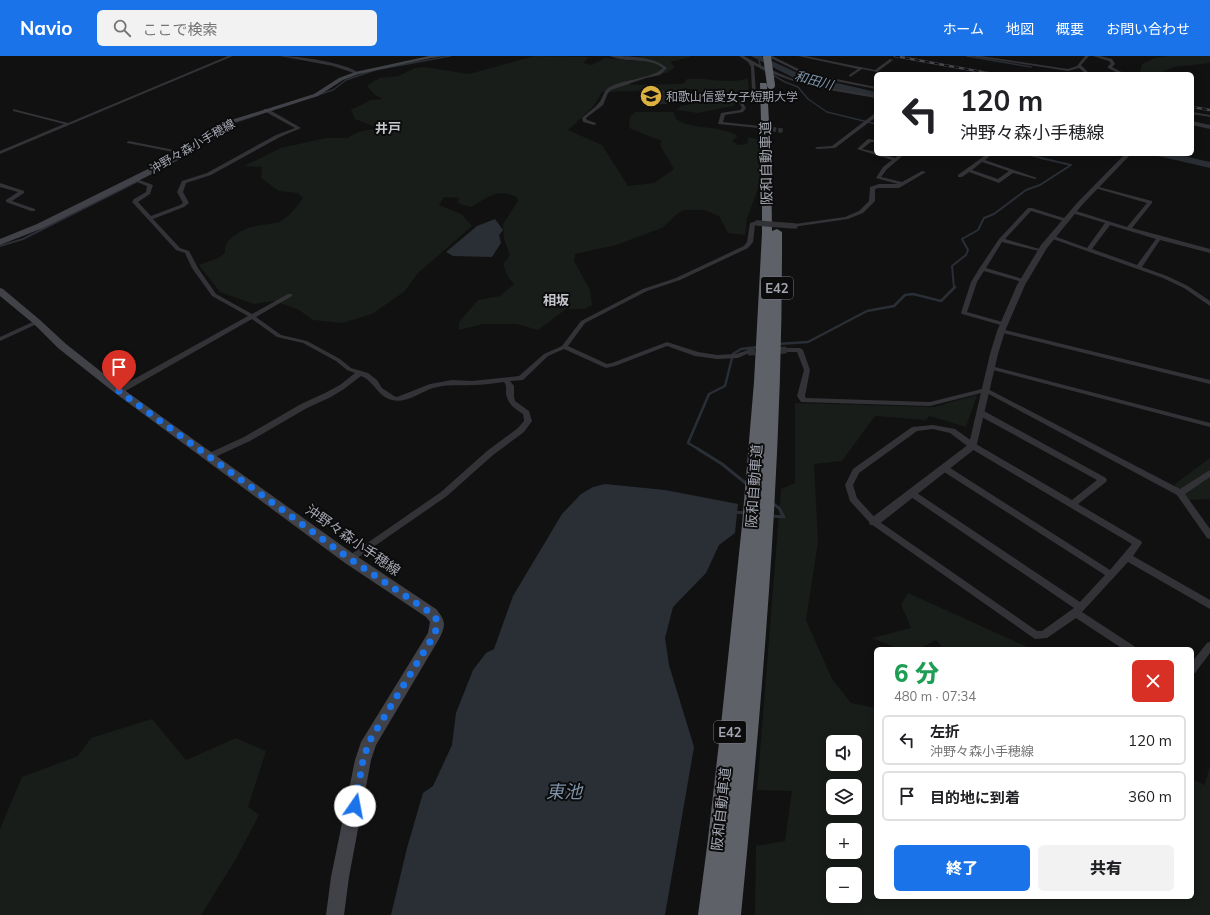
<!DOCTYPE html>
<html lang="ja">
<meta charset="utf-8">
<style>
body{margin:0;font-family:Mulish,"Noto Sans JP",sans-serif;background:#f2f2f2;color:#202124;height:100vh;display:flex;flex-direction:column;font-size:15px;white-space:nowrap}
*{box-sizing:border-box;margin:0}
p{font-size:13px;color:#757577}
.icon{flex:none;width:22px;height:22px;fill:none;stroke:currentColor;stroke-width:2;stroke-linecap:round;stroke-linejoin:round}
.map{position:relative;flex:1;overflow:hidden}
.drawer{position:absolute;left:874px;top:591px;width:320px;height:252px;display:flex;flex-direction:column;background:#fff;border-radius:6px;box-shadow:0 2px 10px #0003}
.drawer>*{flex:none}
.guide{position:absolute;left:874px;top:16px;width:320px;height:84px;border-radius:6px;box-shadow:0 2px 10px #0003;background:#fff;color:#202124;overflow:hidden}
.fabs{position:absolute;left:826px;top:679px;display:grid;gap:8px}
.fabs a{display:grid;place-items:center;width:36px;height:36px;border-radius:6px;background:#fff;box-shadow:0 2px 10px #0003;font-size:20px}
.pin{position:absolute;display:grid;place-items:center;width:34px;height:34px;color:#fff;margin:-41px -17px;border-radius:50% 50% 50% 0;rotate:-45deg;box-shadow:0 0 4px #0007}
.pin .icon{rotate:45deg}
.me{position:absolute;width:44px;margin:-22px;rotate:12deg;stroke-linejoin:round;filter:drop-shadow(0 0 3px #0008)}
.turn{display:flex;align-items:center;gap:14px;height:84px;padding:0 20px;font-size:18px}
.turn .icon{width:52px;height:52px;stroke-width:2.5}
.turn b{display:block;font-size:28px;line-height:34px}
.round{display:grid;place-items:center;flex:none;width:42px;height:42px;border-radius:6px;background:#f2f2f2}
.headline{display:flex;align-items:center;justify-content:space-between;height:68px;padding:0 20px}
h1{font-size:24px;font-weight:800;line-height:30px;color:#1e9e55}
.button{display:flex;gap:8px;margin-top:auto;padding:8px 20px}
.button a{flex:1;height:46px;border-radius:6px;background:#1a73e8;color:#fff;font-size:16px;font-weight:800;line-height:46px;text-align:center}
.button a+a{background:#f2f2f2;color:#202124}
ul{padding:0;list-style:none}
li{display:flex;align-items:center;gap:12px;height:50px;margin:0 8px 6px;padding:0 12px;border:2px solid #e0e0e0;border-radius:6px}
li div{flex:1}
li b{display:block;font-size:15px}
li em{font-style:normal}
header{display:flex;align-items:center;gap:24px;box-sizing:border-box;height:56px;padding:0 20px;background:#1a73e8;color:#fff}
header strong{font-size:19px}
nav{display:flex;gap:22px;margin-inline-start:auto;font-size:14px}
.search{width:280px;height:36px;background:#f2f2f2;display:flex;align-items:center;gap:10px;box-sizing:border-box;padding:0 14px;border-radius:6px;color:#757577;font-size:15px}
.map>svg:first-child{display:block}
</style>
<header>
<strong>Navio</strong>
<div class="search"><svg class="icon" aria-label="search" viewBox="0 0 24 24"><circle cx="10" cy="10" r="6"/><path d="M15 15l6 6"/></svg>ここで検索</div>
<nav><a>ホーム</a><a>地図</a><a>概要</a><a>お問い合わせ</a></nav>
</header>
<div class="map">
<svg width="1210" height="859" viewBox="0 0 1210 859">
<rect width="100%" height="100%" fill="#111112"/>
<g fill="#181d19" fill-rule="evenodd">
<path d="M535,0L589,1L583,7L592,9L605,2L635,5L642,0H690V1L670,6L675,11L667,17L625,25L632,29L679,28H683L687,23C706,21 732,29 748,22L749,37L733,50L697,57L677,54L681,50L708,45L694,33L602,36L593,51L568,74L602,89L628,130L654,127L674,113L660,89L662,85L629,72L630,61L635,56H674L676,63C694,75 719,68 738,80L732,85L738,89L747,88L748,81L761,84L760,128L747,162L745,179L728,177L719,160L704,154H684L677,158L662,172L616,189L575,198L574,205L590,234L592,249L584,253H566L538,274L516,268H483L459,274V266L478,244L500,240L514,228L508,221L503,208L510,199L504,183L503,168L518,145L517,141C496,132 489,141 471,151L457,147L460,142L444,141L439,149L461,158L472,170L418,217L404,236L372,258L343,267L313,264L299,254L275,245L254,248L220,236L199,209L218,202L225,197C223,183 241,174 252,171C261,168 272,169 281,165C289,161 297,150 303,142L298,137L279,135L261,122L262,111L244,110L281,92L326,82H347L358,76L378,72L355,63L351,54L371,44L382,43L373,37L367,30L379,22L399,20L415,12L424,11L469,18Z"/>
<polygon points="1168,0 1210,0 1210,7 1174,11 1158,18 1140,16 1142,8 1155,2"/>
<path d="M977,339L966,371L929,360L926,364L875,360L842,405L814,408L818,486L806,564L832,623L851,647L876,652V841H1192V723L1205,729L1210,709V859H755L756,790L785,785L792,735L757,734L781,433L795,427V347L934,351ZM833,686H855V708H833ZM833,730H855V752H833ZM833,774H855V796H833ZM833,818H855V840H833Z"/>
<polygon points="1210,402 1210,444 1209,443 1189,444 1174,429"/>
<polygon points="908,537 1032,593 943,593 936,584 919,593 899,593 872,582 911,572 901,549"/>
<polygon points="152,663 186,704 236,682 266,695 248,751 259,759 236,803 201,859 0,859 0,773 22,721 78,700 91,682"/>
</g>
<g fill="#292f35">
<polygon points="495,163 503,174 499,179 501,187 492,201 453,200 446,196 477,170"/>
<polygon points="605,428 665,434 738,448 735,477 719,489 706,517 673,551 665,582 669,609 694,691 665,859 391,859 407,792 423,737 433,730 452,689 456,657 473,614 486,597 494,593 513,540 562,458 581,438 593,431"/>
</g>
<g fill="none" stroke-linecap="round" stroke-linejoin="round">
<g stroke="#292f35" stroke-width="1.5">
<polyline points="967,0 1031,11"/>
<polyline points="758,1 761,12 785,26 798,31 808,43 827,56 876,68"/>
<polyline points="209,82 236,66 333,34 346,24 375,14 450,0"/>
<polyline points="1026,98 1045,103"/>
</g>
<g stroke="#292f35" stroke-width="2">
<polyline points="0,190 23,183 136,126"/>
<polyline points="954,232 952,210 966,199 968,194 962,183 978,174 984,162 994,158 1026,134 1040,129 1071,109 1041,102"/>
</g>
<g stroke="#292f35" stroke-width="2.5">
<polyline points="778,288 808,286 867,255 894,250 905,239 913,238 941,245 955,231"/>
<polyline points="700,394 688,387 709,338 725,330 733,298 741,293 758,291"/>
</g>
<g stroke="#292f35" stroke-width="3">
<polyline points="698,393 722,408 748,429"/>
<polyline points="734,456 746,457"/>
<polyline points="771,460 784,461 779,452 772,447"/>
</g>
<g fill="#292f35" fill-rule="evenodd">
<polygon points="751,0 761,0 802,19 876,36 876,42 796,23"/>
<polygon points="1157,98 1175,98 1210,106 1210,112 1158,100"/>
</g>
</g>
<polygon fill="#242426" points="685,33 691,41 686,41 689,46 652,49 644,35"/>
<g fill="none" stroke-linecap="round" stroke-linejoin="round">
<polyline stroke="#2e2f32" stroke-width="4.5" stroke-dasharray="4.5 2" stroke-linecap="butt" points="759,71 784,75"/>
<polyline stroke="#2e2f32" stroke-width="7" stroke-dasharray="7 3.5" stroke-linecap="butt" points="748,296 787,294"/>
<g fill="#333337" fill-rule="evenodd">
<polygon points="228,0 233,0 0,98 0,95 64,68 13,55 13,53 68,67"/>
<polygon points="432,0 445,0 433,2"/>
<path d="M610,0C628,0 653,0 667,12L660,19L646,22L611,34L608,37L603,49L586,62L587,64L596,67V68L594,69L583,66L582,62C587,57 594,53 598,48C603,43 603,36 608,32C622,23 652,23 663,12C647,0 627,8 610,0Z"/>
<path d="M739,0H744L758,8L790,22L823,30L876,40V42C834,35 792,29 754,9L756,38L747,43L743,47L746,52L743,56L725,59L723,66L759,70L761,71L759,72L718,68L721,57L740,54L742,52L739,46L745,41L752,37L751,11L748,6Z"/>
<polygon points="767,0 772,0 807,17 876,31 876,33 805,19"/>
<polygon points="798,0 806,0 875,14 890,3 893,4 877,16 862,13 850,21 849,19 858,13"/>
<polygon points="971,0 981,0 1068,13 1077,10 1085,0 1089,0 1081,9 1090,18 1086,18 1079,12 1068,15"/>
<polygon points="1093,0 1100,0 1112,3 1115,8 1112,11 1125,18 1120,18 1108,12 1108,10 1111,8 1109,5"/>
<path d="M264,53H268L301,72L280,81L211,119L186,127L183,136L189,147L184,151L153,163L180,192L189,195L198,212L216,238L252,258L288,238H292V240L256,261L281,279L307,285L340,303L351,312L368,317L377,324L382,332L394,340L397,341L430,328L452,324L472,325L519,320L544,298L562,290L581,265L643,233L676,222L744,190L747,186L750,167L757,165L760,167L755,169L753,186L748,192L680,224L647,235L585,267L568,290L607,308L612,307L667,286L698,296L717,299L736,298L748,294L751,296L738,302L717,303L695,300L667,290L615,310L606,312L564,293L548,300L523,324L510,325L514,330V340L515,345L529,355L532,365L524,376L493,399L447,440L353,505L350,506L347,505L346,503L347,501L441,436L487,395L518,372L524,365L523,358C515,353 508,348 506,338C506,333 507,330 504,326C494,327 483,329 473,329C459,330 447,328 433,332C421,336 405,348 392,344C378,341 374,325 361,320L344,333L331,341L307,352L250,385L213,402H207L206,400L207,398L244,381L301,348L325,337L340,329L355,317L347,314L336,305L303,287L277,281L252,263L122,337H116L115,335L116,333L248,260L212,240L192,212L185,197L176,194L133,147L132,146L134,143L146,136L147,130L131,124L134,122L153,129L150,138L138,146L151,160L180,149L183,147L177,136L182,125L207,117L276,79L295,72L264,55Z"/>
<polygon points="1192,56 1210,59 1210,61 1192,58"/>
<polygon points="874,58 876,58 876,61 835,92 817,93 815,92 817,91 832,90"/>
<polygon points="868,83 876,84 876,86 871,86 862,93 876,96 876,98 882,98 895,102 900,98 905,98 887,113 881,121 902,126 922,115 926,116 899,132 879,132 875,133 875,145 863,157 848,163 793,171 793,169 795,168 845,161 859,155 869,145 870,131 879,128 898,128 876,122 883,111 892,104 857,93"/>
<polygon points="129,85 184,96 186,97 184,98 127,87 127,86"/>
<path d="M987,98H992L985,104L1037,122L1035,123L1013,117L999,127L969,116L962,121H958V119ZM982,106L1009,115L998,123L972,114Z"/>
<polygon points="0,127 24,135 24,137 12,145 35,153 35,155 31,155 6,146 6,144 18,136 0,131"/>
<path d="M1095,130L1152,145V147L1132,172L1210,193V197L1160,184L1142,211L1167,220L1188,230L1210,245V250L1184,232L1163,222L1050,182V180H1054L1087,192L1105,167L1072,157V155H1076L1127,171L1147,147L1095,132ZM1110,169L1156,183L1137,209L1092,193Z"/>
<polygon points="1028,152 1032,152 1070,164 1067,166 1031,155 1005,183 1043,194 1043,196 1002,186 986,212 1026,224 1026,226 1022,226 984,215 977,226 967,256 1006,267 1007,268 1004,270 962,258 961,257 971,226 979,213 999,183"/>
<polygon points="37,264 39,265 39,267 0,285 0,281"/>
<polygon points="1001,273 1210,324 1210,328 999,276 998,275"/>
<polygon points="800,292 803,294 810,314 805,340 806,342 930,346 986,332 1180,433 1210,414 1210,421 1185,438 1210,473 1210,483 1207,482 1177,439 985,336 930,350 801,346 797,340 804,314 797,296 787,296 784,294 787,292"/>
<polygon points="991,310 1210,367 1210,371 989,313 988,312 989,311"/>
<path d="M978,355H984L1106,422L1107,424L1106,426L1078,448L1141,485L1142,487L1133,500L1210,544V553L1128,506L1082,556L1134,590L1136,593H1123L1076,562L1047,582L1035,583L871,468L850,445L845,429L853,413L912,371L933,369L955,373L976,388L1072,444L1097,424L978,359L977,357ZM933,373L950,377L970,392L1132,488L1110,514L947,410H941L940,412L941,414L1105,519L1080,546L914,435H908L907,437L908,439L1074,552L1042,575H1037L877,464L857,442L853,429L859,417L917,375Z"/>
<polygon points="1210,586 1210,597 1195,617 1192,618 1192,606 1207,587"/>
</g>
<g fill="#333337" fill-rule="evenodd">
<path d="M280,0C299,0 343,6 359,17L357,18L333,10Z"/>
<polygon points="1192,65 1210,69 1210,73 1192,69"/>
<polygon points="1125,98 1131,98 1082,149 1047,192 1025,229 1005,275 998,298 976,392 878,469 870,469 869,466 870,463 969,388 990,298 997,275 1017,229 1041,189 1077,147"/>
</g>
<g fill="#414247" fill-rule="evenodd">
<polygon points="429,0 440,0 359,18 343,24 318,40 229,68 187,99 156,116 43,172 0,189 0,183 37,168 150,112 181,95 225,66 314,38 339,22 355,16"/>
<path d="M0,232L3,233L40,264L66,288L123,333L355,499L436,553C446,565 446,569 439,583L376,689L371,704L349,821L344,859H326L331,821L355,704L361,686L428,577L430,566L426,561L345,507L115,337L58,292L34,268L0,240Z"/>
</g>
<path fill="#5f6168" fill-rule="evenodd" d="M760,27H766L767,29L771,103L772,175L777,173L782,176C783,404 763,633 741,859H698L708,783L721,669L742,469L754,326L762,177V103Z"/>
<g stroke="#46474c" stroke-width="2.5">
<g id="rail">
<polyline points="895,0 993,18"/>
<polyline points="1192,51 1210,54"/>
</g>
</g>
<use href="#rail" stroke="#0c0c0d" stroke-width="1.5" stroke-dasharray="5" stroke-linecap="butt"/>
<polyline stroke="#333337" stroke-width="5.5" points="757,167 795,170"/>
<polyline stroke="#5f6168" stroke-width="8" points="767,0 771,29"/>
</g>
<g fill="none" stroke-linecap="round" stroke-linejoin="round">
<polyline stroke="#1a73e8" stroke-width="7" stroke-dasharray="0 12.6" points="119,335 350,503 431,557 437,564 437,571 434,579 369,686 363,704 355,750"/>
</g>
<defs>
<g id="university-disc" transform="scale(1.15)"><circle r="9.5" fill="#ddb13f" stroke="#0c0c0d"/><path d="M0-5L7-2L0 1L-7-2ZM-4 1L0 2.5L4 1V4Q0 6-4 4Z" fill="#111"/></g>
</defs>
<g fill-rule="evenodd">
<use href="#university-disc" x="651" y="40"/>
</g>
<g text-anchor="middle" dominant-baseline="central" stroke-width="4" stroke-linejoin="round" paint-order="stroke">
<g font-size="12" fill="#a4a7b2" stroke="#0c0c0d" text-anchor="start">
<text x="666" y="40">和歌山信愛女子短期大学</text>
</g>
<g font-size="12" fill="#a4a7b2" stroke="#0c0c0d">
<text transform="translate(192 90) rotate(-30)">沖野々森小手穂線</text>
</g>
<g font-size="13" font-style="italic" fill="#7e93a9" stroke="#0c0c0d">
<text transform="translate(814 24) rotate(15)">和田川</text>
</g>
<g font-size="13" font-weight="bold" fill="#c5c7ce" stroke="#0c0c0d">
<text x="388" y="72">井戸</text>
<text x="556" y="244">相坂</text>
</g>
<g fill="#0c0c0d" stroke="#767880" stroke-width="1">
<rect x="761" y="221" width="32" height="22" rx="3"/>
<rect x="714" y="665" width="32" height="22" rx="3"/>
</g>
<g font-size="13" font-weight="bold" fill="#a4a7b2">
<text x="777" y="232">E42</text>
<text x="730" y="676">E42</text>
</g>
<g font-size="14" fill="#a4a7b2" stroke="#0c0c0d">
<text transform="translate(766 107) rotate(-91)">阪和自動車道</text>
<text transform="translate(754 430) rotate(-86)">阪和自動車道</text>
<text transform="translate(353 484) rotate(35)">沖野々森小手穂線</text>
<text transform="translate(721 753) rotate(-84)">阪和自動車道</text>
</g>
<g font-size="18" font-style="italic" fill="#7e93a9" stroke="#0c0c0d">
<text x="564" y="735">東池</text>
</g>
</g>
</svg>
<div class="fabs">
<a><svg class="icon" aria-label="sound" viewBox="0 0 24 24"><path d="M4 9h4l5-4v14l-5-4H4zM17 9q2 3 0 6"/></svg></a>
<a><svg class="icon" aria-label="layers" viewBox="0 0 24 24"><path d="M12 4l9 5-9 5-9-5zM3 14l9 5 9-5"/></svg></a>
<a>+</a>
<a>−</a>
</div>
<div class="pin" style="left:119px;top:335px;background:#d93025"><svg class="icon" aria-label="arrive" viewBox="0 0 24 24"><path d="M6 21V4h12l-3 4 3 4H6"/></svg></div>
<svg class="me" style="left:355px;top:750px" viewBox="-20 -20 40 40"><circle r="19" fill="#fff"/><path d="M0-13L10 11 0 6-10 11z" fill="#1a73e8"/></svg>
<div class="guide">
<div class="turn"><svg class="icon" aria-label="left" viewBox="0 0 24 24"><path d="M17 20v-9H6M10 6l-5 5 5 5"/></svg><div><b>120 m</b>沖野々森小手穂線</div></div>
</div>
<section class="drawer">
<div class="headline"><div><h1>6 分</h1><p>480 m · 07:34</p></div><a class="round" style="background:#d93025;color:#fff"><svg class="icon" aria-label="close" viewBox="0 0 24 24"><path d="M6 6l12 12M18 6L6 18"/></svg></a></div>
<ul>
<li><svg class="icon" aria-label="left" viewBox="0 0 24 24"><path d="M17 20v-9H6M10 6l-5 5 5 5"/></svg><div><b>左折</b><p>沖野々森小手穂線</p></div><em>120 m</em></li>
<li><svg class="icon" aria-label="arrive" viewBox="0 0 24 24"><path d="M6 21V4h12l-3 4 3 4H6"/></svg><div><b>目的地に到着</b></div><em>360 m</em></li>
</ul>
<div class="button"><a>終了</a><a>共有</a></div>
</section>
</div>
